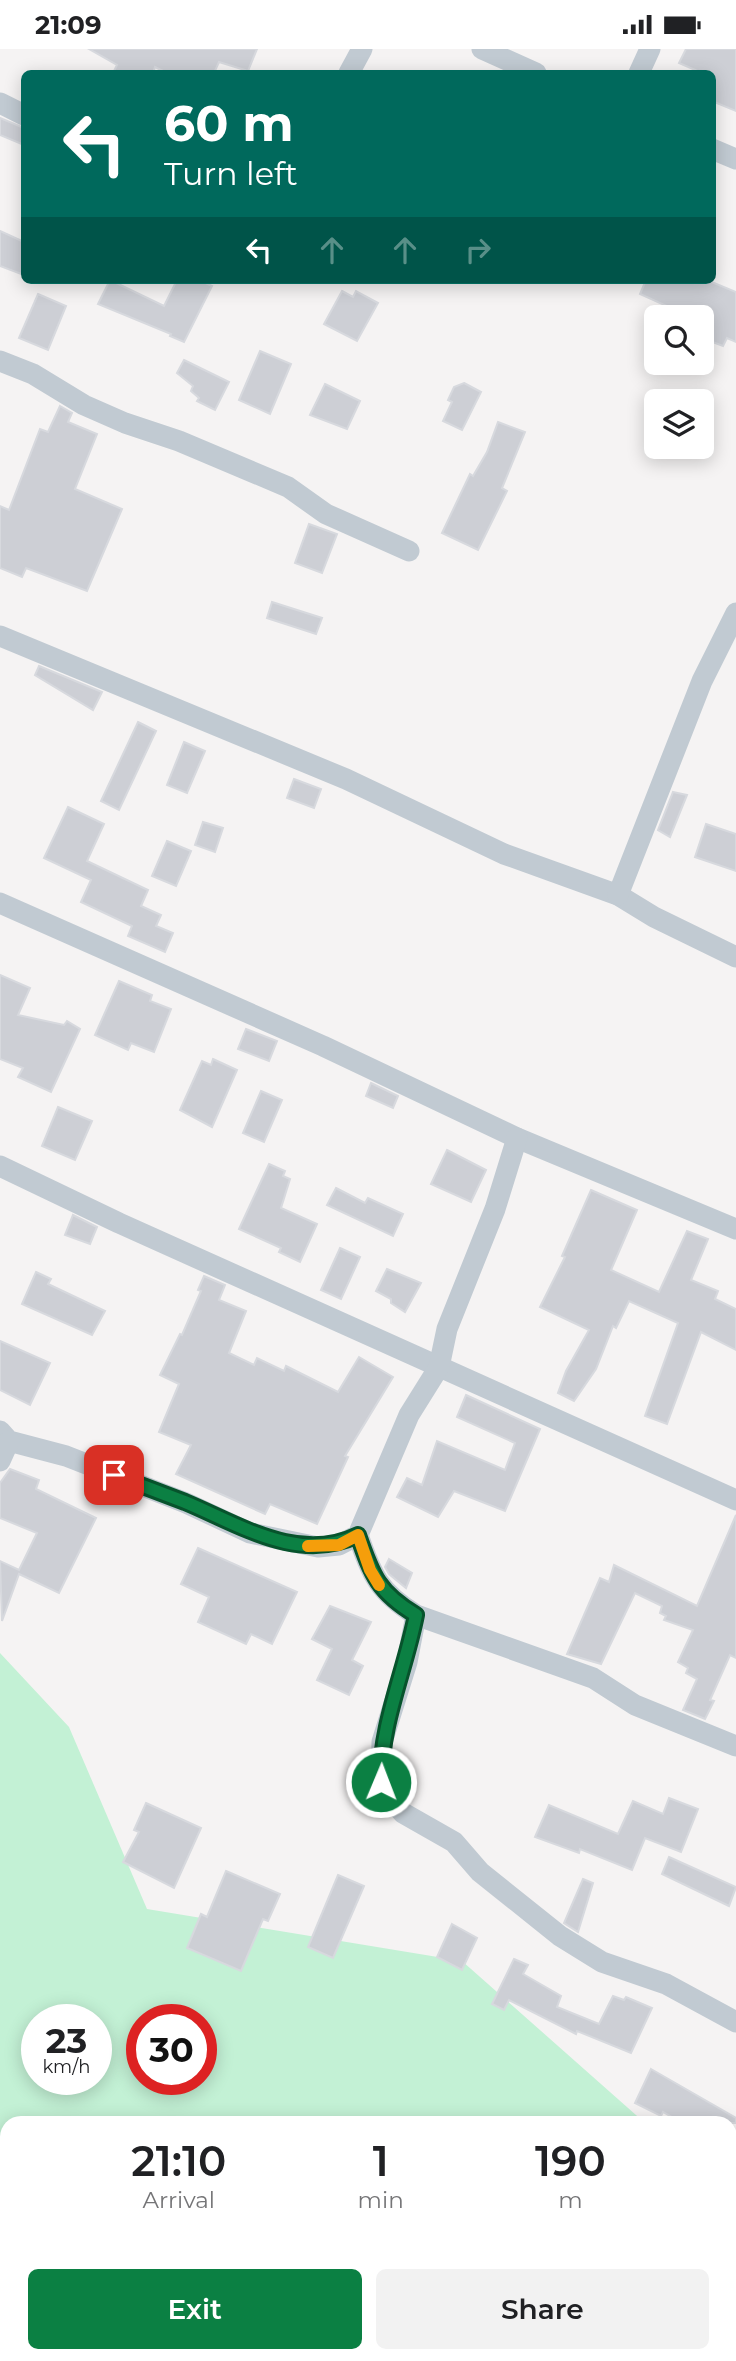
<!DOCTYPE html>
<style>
body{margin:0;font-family:Montserrat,sans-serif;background:#f2f2f2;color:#202124;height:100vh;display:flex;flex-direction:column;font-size:26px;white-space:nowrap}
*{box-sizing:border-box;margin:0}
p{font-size:23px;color:#757577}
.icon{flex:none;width:38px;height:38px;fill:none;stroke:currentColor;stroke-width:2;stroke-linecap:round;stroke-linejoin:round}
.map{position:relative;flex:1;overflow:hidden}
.side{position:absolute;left:0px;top:2067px;width:737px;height:247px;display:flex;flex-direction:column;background:#fff;border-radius:21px 21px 0 0;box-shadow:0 4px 18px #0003}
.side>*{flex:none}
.guide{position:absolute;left:21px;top:21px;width:695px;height:214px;border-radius:10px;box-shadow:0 4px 18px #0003;background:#00695c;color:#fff;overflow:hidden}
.tools{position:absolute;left:644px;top:256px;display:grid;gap:14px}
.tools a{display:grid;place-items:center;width:70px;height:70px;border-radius:10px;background:#fff;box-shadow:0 4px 18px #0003;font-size:35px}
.speed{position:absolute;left:21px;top:1955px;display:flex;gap:14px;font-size:35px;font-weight:700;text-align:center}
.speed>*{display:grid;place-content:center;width:91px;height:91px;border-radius:50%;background:#fff;box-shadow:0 4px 18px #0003;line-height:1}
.speed small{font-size:18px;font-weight:400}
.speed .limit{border:10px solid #d22;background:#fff;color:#111}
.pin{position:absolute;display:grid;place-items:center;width:60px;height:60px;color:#fff;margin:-30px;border-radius:14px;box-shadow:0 4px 10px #0006}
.me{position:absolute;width:77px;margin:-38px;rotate:1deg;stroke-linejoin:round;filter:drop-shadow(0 0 5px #0008)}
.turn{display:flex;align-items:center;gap:24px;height:147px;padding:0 28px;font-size:32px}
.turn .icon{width:91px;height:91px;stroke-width:2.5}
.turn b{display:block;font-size:49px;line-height:60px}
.lanes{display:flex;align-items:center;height:66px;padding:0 28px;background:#0003;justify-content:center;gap:35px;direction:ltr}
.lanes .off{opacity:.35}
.eta{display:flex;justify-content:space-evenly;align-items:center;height:119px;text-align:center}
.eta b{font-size:42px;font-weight:600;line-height:49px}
.action{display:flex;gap:14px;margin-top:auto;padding:14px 28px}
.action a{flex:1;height:80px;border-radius:10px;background:#0b8043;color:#fff;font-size:28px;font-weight:600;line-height:80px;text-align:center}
.action a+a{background:#f2f2f2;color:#202124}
.status{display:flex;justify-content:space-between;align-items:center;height:49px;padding:0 35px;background:#fff;direction:ltr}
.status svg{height:19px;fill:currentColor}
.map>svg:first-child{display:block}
</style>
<div class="status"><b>21:09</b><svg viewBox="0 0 49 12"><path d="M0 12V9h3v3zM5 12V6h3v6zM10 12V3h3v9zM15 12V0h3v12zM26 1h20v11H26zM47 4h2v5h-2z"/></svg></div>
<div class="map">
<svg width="736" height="2312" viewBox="0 0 736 2312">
<rect width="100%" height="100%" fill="#f5f3f3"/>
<g fill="#c3f1d5" fill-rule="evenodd">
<path d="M0,1604L69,1678L147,1860L462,1912L645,2074H7V2292L0,2286ZM37,1970H96V2030H37ZM142,1970H201V2030H142Z"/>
<polygon points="730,2148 736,2154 736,2312 30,2312 23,2307 730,2306"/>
</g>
<g fill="#cdcfd5" stroke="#d7d9de" stroke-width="2">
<polygon points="89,0 257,0 248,22 219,13 214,24 167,24 155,18 153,24 113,24 117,16"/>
<polygon points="686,0 736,0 736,62 712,52 712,24 702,24 679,14"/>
<polygon points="0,69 24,79 24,96 0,86"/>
<polygon points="0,182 24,193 24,226 0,217"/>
<polygon points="110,231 164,257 177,231 199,231 212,237 184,293 170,287 171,285 98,255"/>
<polygon points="646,231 707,231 736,243 736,293 727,289 723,297 702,289 702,268 691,268 640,245"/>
<polygon points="342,242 353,248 356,242 378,254 357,292 324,275"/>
<polygon points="38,245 66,257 48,301 19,289"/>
<polygon points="260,302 291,315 270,365 239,351"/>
<polygon points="184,311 229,333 215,361 197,352 199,349 191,342 193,337 177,324"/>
<polygon points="464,334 481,343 462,381 443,372 452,353 448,351 454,338"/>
<polygon points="325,335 360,352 347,380 310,366"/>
<polygon points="60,357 72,364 68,373 97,385 75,440 122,460 87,542 26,519 22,528 0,519 0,457 9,461 40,380 48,383"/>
<polygon points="498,373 525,383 502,439 507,442 478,501 442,484 470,425 473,427 487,403"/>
<polygon points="309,475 337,485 322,524 295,514"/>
<polygon points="272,553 322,569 316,585 267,569"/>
<polygon points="39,617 102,643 93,661 35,626"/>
<polygon points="138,673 156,682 119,761 101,752"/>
<polygon points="184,693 205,702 187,744 167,736"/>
<polygon points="294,730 321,740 314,759 287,749"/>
<polygon points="673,743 687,746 670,788 658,781"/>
<polygon points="68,758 104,775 87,812 148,841 141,857 161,866 156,877 173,884 165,903 128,887 132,877 81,853 91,831 44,809"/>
<polygon points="203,773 223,779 215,803 195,796"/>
<polygon points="706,775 736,785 736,822 695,808"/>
<polygon points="167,792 191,802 176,837 152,827"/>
<polygon points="0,926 30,939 18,966 64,976 67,972 80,980 51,1043 18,1028 23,1019 0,1010"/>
<polygon points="119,932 152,946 150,952 171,960 154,1003 131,994 128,1001 95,986"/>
<polygon points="246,980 277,992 269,1012 238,1000"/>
<polygon points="213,1010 237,1021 212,1078 180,1061 202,1012 211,1016"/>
<polygon points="371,1034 398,1047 393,1059 366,1047"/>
<polygon points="261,1042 282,1051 264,1093 243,1084"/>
<polygon points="58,1058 92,1072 75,1111 42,1097"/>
<polygon points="447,1101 486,1121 471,1153 431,1135"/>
<polygon points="269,1115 285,1122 283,1127 290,1130 281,1159 317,1175 300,1213 279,1203 281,1199 239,1180"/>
<polygon points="336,1139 365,1154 368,1149 403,1165 393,1187 327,1156"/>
<polygon points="591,1141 637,1161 611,1221 659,1243 687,1182 708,1190 691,1231 718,1242 715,1250 736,1260 736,1301 701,1283 667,1375 645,1367 678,1274 629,1252 616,1279 613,1277 596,1320 574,1352 558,1344 566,1322 589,1281 540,1258 565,1208 562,1207"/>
<polygon points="73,1166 97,1178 90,1195 65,1186"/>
<polygon points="340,1199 360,1208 341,1250 321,1241"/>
<polygon points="387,1220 421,1234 405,1263 391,1254 391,1250 376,1242"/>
<polygon points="36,1223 51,1230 48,1235 105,1262 92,1286 22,1255"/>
<polygon points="204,1227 225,1236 219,1251 246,1262 229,1304 254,1316 257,1309 284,1322 286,1317 338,1343 359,1308 393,1328 345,1407 348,1408 317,1475 270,1455 265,1465 176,1425 191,1396 159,1383 179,1335 160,1326 180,1285 182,1286 201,1242 198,1241"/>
<polygon points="0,1292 50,1314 30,1356 0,1341"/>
<polygon points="466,1346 540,1380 505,1462 454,1442 438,1468 397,1448 407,1429 422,1436 437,1392 505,1421 515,1394 457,1368"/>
<polygon points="10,1420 39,1431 36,1440 96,1469 59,1544 19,1525 2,1572 0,1512 19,1521 37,1484 0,1469 0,1434"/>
<polygon points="736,1466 736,1609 730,1606 710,1651 714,1652 705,1670 683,1661 697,1630 686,1624 688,1619 678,1613 693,1581 664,1571 666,1567 660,1564 662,1557 635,1544 601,1615 567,1605 600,1529 609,1533 614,1516 697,1557"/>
<polygon points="198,1499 297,1543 272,1595 251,1585 246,1595 198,1573 209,1548 181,1535"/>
<polygon points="389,1510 412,1524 406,1539 389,1525 385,1518"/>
<polygon points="330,1557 371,1573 352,1611 363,1617 349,1646 317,1631 332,1600 312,1590"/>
<polygon points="669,1749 698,1760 681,1803 645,1789 632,1821 580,1800 579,1804 535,1788 549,1756 618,1785 633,1752 663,1765"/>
<polygon points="146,1754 201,1779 174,1839 123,1813 139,1783 134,1781"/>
<polygon points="669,1808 736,1838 729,1857 662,1825"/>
<polygon points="226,1822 280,1845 268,1872 263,1870 241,1922 187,1899 201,1865 207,1868"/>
<polygon points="338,1826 364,1837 333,1909 308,1898"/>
<polygon points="583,1830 593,1834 578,1883 564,1874"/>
<polygon points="452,1875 477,1889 462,1921 437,1908"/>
<polygon points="514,1910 528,1916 523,1925 561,1947 557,1958 599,1975 613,1947 624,1951 626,1948 652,1959 631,2004 577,1982 576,1985 509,1951 504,1961 492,1955"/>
<polygon points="651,2020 736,2069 736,2074 682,2074 663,2063 661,2067 635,2054"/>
</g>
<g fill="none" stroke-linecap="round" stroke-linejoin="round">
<g stroke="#c1cad2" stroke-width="21">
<polyline points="482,0 536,24"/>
<polyline points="349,24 362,0"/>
<polyline points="639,24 650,0"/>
<polyline points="0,54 24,66"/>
<polyline points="712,100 736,110"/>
<polyline points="0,312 33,325 84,356 125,374 179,392 288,438 326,465 409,502"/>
<polyline points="0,587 346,730 504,805 618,846 654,868 736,908"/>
<polyline points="618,846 702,632 736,564"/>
<polyline points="0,854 323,997 517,1089 736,1180"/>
<polyline points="0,1117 119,1174 736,1451"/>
<polyline points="0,1382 9,1392 66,1407 186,1454 250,1484 318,1498 339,1496 358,1486 409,1366 439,1318 447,1280 495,1160 517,1089"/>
<polyline points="0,1412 9,1392"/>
<path d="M358,1486C372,1527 379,1543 416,1566L593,1629L635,1656L736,1697"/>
<polyline points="416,1566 407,1613 382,1693 381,1733 388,1747 403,1764 454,1793 480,1823 560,1887 602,1913 666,1935 736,1973"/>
</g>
</g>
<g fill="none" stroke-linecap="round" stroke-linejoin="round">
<g stroke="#07532c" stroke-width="18">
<path id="route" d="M114,1426C138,1435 161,1444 185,1453C240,1476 299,1515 358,1486C372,1527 379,1544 416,1566C405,1622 380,1676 381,1733"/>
</g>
<use href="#route" stroke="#0b8043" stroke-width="12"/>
<polyline stroke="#f59e0b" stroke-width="12" points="308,1497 339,1496 358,1486 370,1521 379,1536"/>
</g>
</svg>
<div class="tools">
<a><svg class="icon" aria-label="search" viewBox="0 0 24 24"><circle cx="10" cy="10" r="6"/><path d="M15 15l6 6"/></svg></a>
<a><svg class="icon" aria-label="layers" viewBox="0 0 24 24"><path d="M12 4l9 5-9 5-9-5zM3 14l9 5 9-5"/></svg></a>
</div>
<div class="speed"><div>23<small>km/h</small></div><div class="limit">30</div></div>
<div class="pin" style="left:114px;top:1426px;background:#d93025"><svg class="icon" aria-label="arrive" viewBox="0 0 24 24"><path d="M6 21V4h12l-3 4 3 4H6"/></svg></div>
<svg class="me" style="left:381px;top:1733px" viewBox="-20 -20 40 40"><circle r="17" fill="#0b8043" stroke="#fff" stroke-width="3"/><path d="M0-11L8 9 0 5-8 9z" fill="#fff"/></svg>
<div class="guide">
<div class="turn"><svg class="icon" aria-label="left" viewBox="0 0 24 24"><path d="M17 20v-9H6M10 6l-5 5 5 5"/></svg><div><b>60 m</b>Turn left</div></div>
<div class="lanes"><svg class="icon" aria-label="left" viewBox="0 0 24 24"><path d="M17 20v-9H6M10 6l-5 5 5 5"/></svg><svg class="icon off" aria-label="ahead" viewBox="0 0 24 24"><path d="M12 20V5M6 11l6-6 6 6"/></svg><svg class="icon off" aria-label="ahead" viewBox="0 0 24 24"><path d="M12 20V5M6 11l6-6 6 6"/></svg><svg class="icon off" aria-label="right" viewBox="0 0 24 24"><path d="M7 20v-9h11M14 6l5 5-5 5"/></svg></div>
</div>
<section class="side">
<div class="eta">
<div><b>21:10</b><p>Arrival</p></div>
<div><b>1</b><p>min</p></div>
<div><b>190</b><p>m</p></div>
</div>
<div class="action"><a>Exit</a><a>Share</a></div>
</section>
</div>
